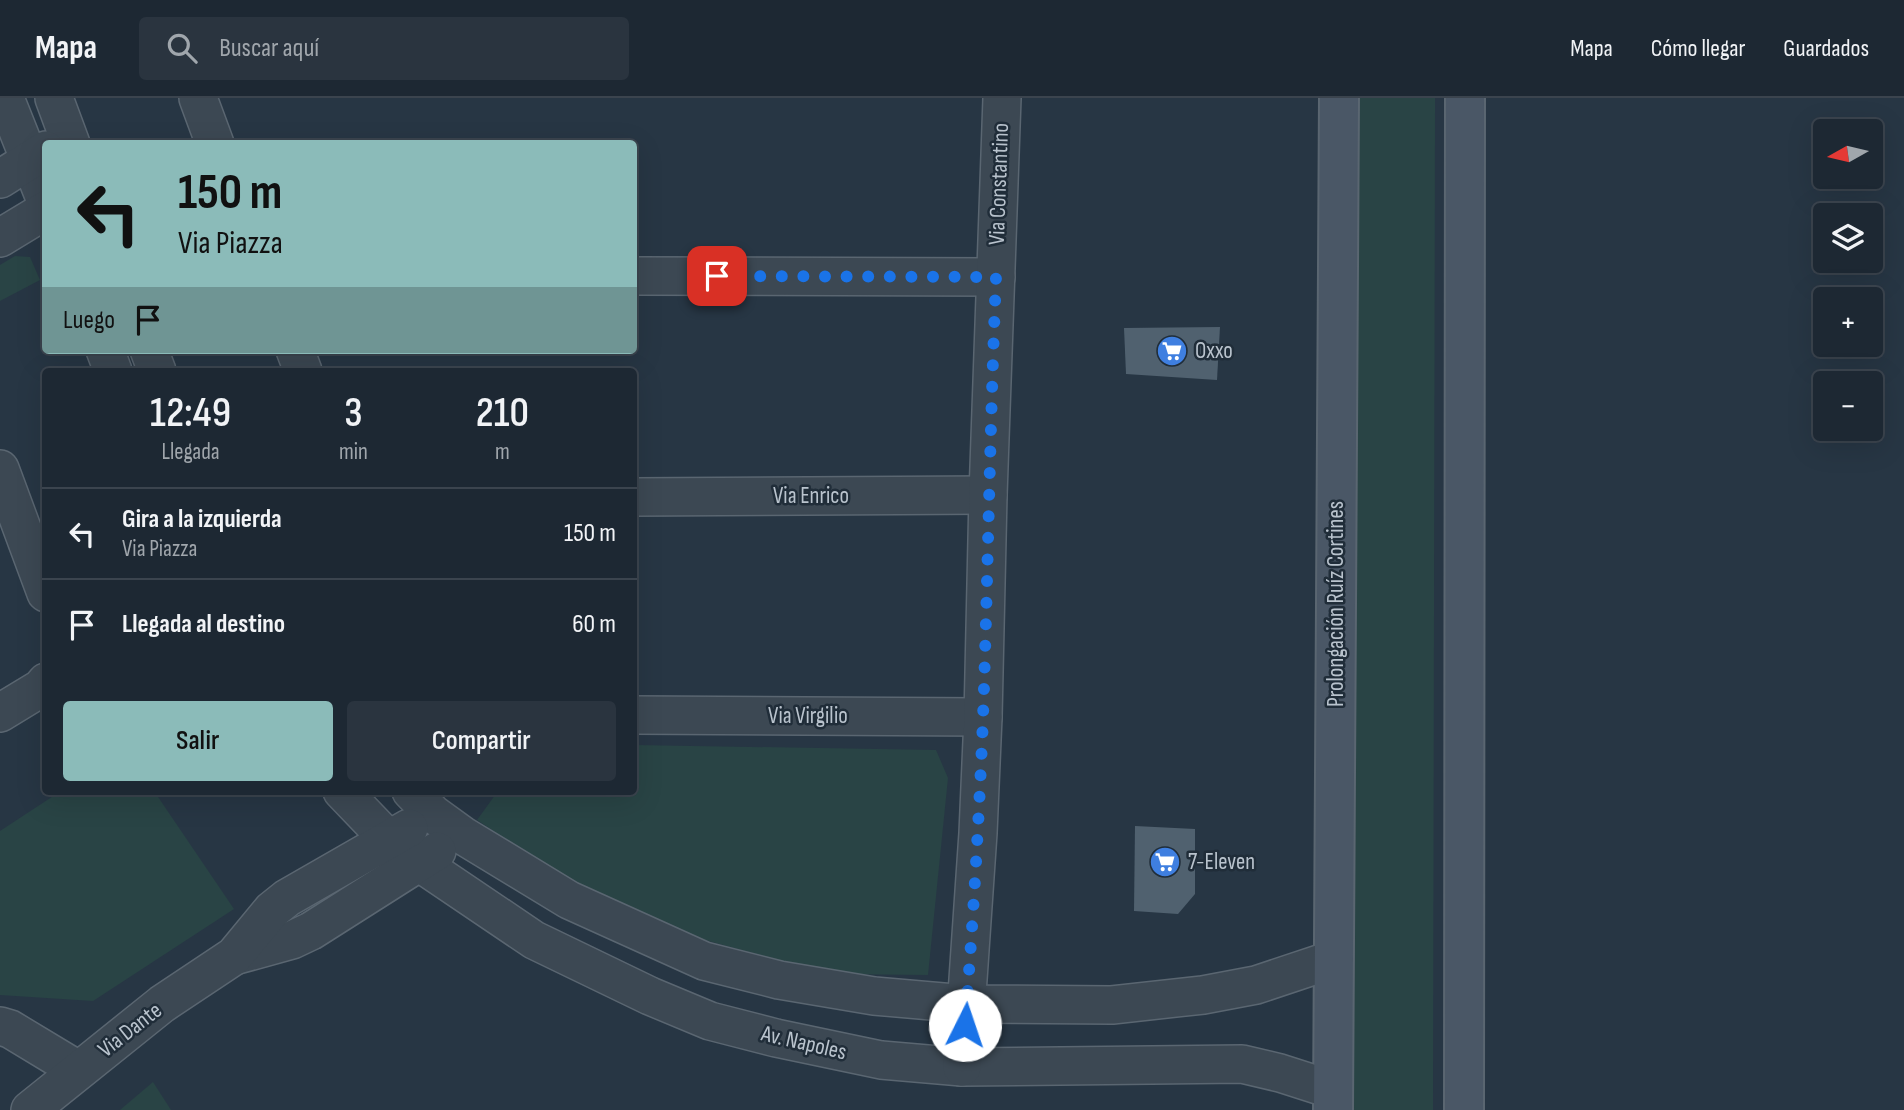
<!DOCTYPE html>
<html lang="es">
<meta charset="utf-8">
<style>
body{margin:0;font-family:"Sofia Sans Condensed",sans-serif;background:#2a343f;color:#f1f3f6;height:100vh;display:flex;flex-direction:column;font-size:26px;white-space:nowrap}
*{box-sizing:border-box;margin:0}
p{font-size:23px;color:#a0a6ac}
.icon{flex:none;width:38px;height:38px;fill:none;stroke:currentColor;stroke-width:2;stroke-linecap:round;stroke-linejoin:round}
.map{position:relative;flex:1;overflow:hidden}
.details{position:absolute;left:42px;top:270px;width:595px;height:427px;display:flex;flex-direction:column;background:#1d2833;border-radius:7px;box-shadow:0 7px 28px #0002,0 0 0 2px #3b444e}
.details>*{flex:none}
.top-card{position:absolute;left:42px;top:42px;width:595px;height:214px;border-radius:7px;box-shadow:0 7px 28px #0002,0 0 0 2px #3b444e;background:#8bbbb9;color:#111;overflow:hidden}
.needle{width:46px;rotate:262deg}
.controls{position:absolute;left:1813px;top:21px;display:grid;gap:14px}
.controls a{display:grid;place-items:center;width:70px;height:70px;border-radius:7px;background:#1d2833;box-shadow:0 7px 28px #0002,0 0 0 2px #3b444e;font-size:35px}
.pin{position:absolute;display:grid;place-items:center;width:60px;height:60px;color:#fff;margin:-30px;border-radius:14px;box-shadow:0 4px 10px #0006}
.me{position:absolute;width:77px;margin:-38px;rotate:4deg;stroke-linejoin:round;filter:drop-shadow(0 0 5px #0008)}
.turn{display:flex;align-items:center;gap:24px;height:147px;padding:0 21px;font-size:32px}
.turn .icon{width:91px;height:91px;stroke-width:2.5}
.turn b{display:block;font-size:49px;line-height:60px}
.then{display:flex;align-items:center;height:66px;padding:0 21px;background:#0003;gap:14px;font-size:26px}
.eta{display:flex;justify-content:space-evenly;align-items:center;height:119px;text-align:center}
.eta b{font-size:42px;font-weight:600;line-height:49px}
.action{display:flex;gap:14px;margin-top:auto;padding:14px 21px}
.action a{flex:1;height:80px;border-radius:7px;background:#8bbbb9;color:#111;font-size:28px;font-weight:600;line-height:80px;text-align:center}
.action a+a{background:#2a343f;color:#f1f3f6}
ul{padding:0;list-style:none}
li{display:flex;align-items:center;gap:21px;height:91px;padding:0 21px;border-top:2px solid #3b444e}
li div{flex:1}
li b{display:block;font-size:26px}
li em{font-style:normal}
header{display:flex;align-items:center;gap:42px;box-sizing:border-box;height:98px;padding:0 35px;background:#1d2833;border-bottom:2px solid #3b444e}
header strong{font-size:33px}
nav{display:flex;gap:38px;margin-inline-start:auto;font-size:24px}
.search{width:490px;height:63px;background:#2a343f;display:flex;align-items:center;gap:18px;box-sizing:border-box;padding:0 24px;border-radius:7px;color:#a0a6ac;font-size:26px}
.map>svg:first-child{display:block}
</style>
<header>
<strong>Mapa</strong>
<div class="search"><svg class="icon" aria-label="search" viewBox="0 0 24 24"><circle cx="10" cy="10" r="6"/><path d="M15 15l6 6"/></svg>Buscar aquí</div>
<nav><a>Mapa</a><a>Cómo llegar</a><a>Guardados</a></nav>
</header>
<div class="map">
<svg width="1904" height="1012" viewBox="0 0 1904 1012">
<rect width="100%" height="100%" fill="#273644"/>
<g fill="#294445">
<polygon points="1351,0 1435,0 1433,1012 1348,1012"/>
<polygon points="15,158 30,159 40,182 0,203 0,167"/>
<polygon points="634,647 936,652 948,680 928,877 828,876 694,839 566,781 477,722 498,693 634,693"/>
<polygon points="61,693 154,693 234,811 93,903 0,897 0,733"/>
<polygon points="153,984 171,1012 120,1012"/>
</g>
<g fill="#50616f">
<polygon points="1220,229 1217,282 1126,276 1124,230"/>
<polygon points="1135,728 1195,731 1195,796 1178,816 1134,813"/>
</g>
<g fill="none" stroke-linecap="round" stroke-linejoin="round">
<g stroke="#5a6671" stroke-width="40">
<g id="minor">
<polyline points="5,0 46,103"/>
<polyline points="54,0 71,46"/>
<polyline points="198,0 215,46"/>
<polyline points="0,81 46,52"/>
<polyline points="0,140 46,112"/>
<polyline points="634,178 996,179"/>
<polyline points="105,252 113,273"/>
<polyline points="149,252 157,273"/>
<polyline points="295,252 303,273"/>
<polyline points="0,371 46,495"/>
<polyline points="634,399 988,397"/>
<polyline points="0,615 41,590 46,584"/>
<polyline points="634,617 983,619"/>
<polyline points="342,693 389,742 420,765 534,842 650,898 710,923 776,940 881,962 962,969 1242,966 1280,975 1333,992"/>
<polyline points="411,693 433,716 462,737 569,802 704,863 779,882 874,898 966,906 1112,907 1203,897 1256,887 1334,861"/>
<polyline points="234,858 292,842 311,833 437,753"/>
<polyline points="0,928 10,931 78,972"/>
<polyline points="962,969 978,735 983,619 988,397 1002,0"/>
<polyline points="30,1012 162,906 234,858 272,812 287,800 409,730"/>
</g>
</g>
<g stroke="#5a6671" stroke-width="42">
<g id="secondary">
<polyline points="1333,1012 1339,0"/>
<polyline points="1464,1012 1465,0"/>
</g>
</g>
<use href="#minor" stroke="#3c4853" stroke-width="37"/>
<use href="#secondary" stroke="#4a5766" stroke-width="38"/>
</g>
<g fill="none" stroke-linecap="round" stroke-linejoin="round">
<path stroke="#1a73e8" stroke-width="12" stroke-dasharray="0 21.6" d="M717,178L996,179C990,326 988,473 983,620C979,722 973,825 965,927"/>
</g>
<defs>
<g id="supermarket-disc" transform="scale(1.575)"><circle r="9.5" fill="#3f7fe0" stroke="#202d39"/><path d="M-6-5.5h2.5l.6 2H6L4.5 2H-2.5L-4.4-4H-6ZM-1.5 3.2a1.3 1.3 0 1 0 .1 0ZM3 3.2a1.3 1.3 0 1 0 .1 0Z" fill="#fff"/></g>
</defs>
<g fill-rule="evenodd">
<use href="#supermarket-disc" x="1172" y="253"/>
<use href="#supermarket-disc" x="1165" y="764"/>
</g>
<g text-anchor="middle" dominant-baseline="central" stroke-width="5" stroke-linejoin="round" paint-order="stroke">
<g font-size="23" fill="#b9c3cd" stroke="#202d39">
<text transform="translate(999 86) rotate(-88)">Via Constantino</text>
<text x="811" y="398">Via Enrico</text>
<text transform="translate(1336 506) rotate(-90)">Prolongación Ruíz Cortines</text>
<text x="808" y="618">Via Virgilio</text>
<text transform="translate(130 932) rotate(-38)">Via Dante</text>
<text transform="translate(804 945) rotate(13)">Av. Napoles</text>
</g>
<g font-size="23" fill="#b9c3cd" stroke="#202d39" text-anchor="start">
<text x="1195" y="253">Oxxo</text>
<text x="1188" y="764">7-Eleven</text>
</g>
</g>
</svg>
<div class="controls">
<a><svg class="needle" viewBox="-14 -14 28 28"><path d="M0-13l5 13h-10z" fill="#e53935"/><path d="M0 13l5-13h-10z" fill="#a0a6ac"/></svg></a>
<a><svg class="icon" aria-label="layers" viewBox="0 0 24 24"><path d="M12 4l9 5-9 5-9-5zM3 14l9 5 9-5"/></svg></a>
<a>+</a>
<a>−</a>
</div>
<div class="pin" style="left:717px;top:178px;background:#d93025"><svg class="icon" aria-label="arrive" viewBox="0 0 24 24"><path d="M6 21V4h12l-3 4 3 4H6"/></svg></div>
<svg class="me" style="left:965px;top:927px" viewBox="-20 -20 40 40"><circle r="19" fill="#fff"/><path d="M0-13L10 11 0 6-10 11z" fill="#1a73e8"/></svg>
<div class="top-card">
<div class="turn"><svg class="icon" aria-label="left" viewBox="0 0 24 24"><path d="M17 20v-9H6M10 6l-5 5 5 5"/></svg><div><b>150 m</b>Via Piazza</div></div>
<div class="then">Luego<svg class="icon" aria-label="arrive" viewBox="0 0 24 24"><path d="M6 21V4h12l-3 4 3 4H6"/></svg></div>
</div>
<section class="details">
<div class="eta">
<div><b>12:49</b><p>Llegada</p></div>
<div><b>3</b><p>min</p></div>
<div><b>210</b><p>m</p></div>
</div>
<ul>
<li><svg class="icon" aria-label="left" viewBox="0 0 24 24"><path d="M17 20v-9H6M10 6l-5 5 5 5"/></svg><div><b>Gira a la izquierda</b><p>Via Piazza</p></div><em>150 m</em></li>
<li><svg class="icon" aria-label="arrive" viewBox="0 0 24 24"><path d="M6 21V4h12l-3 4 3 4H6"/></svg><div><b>Llegada al destino</b></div><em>60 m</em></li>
</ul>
<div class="action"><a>Salir</a><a>Compartir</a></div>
</section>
</div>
